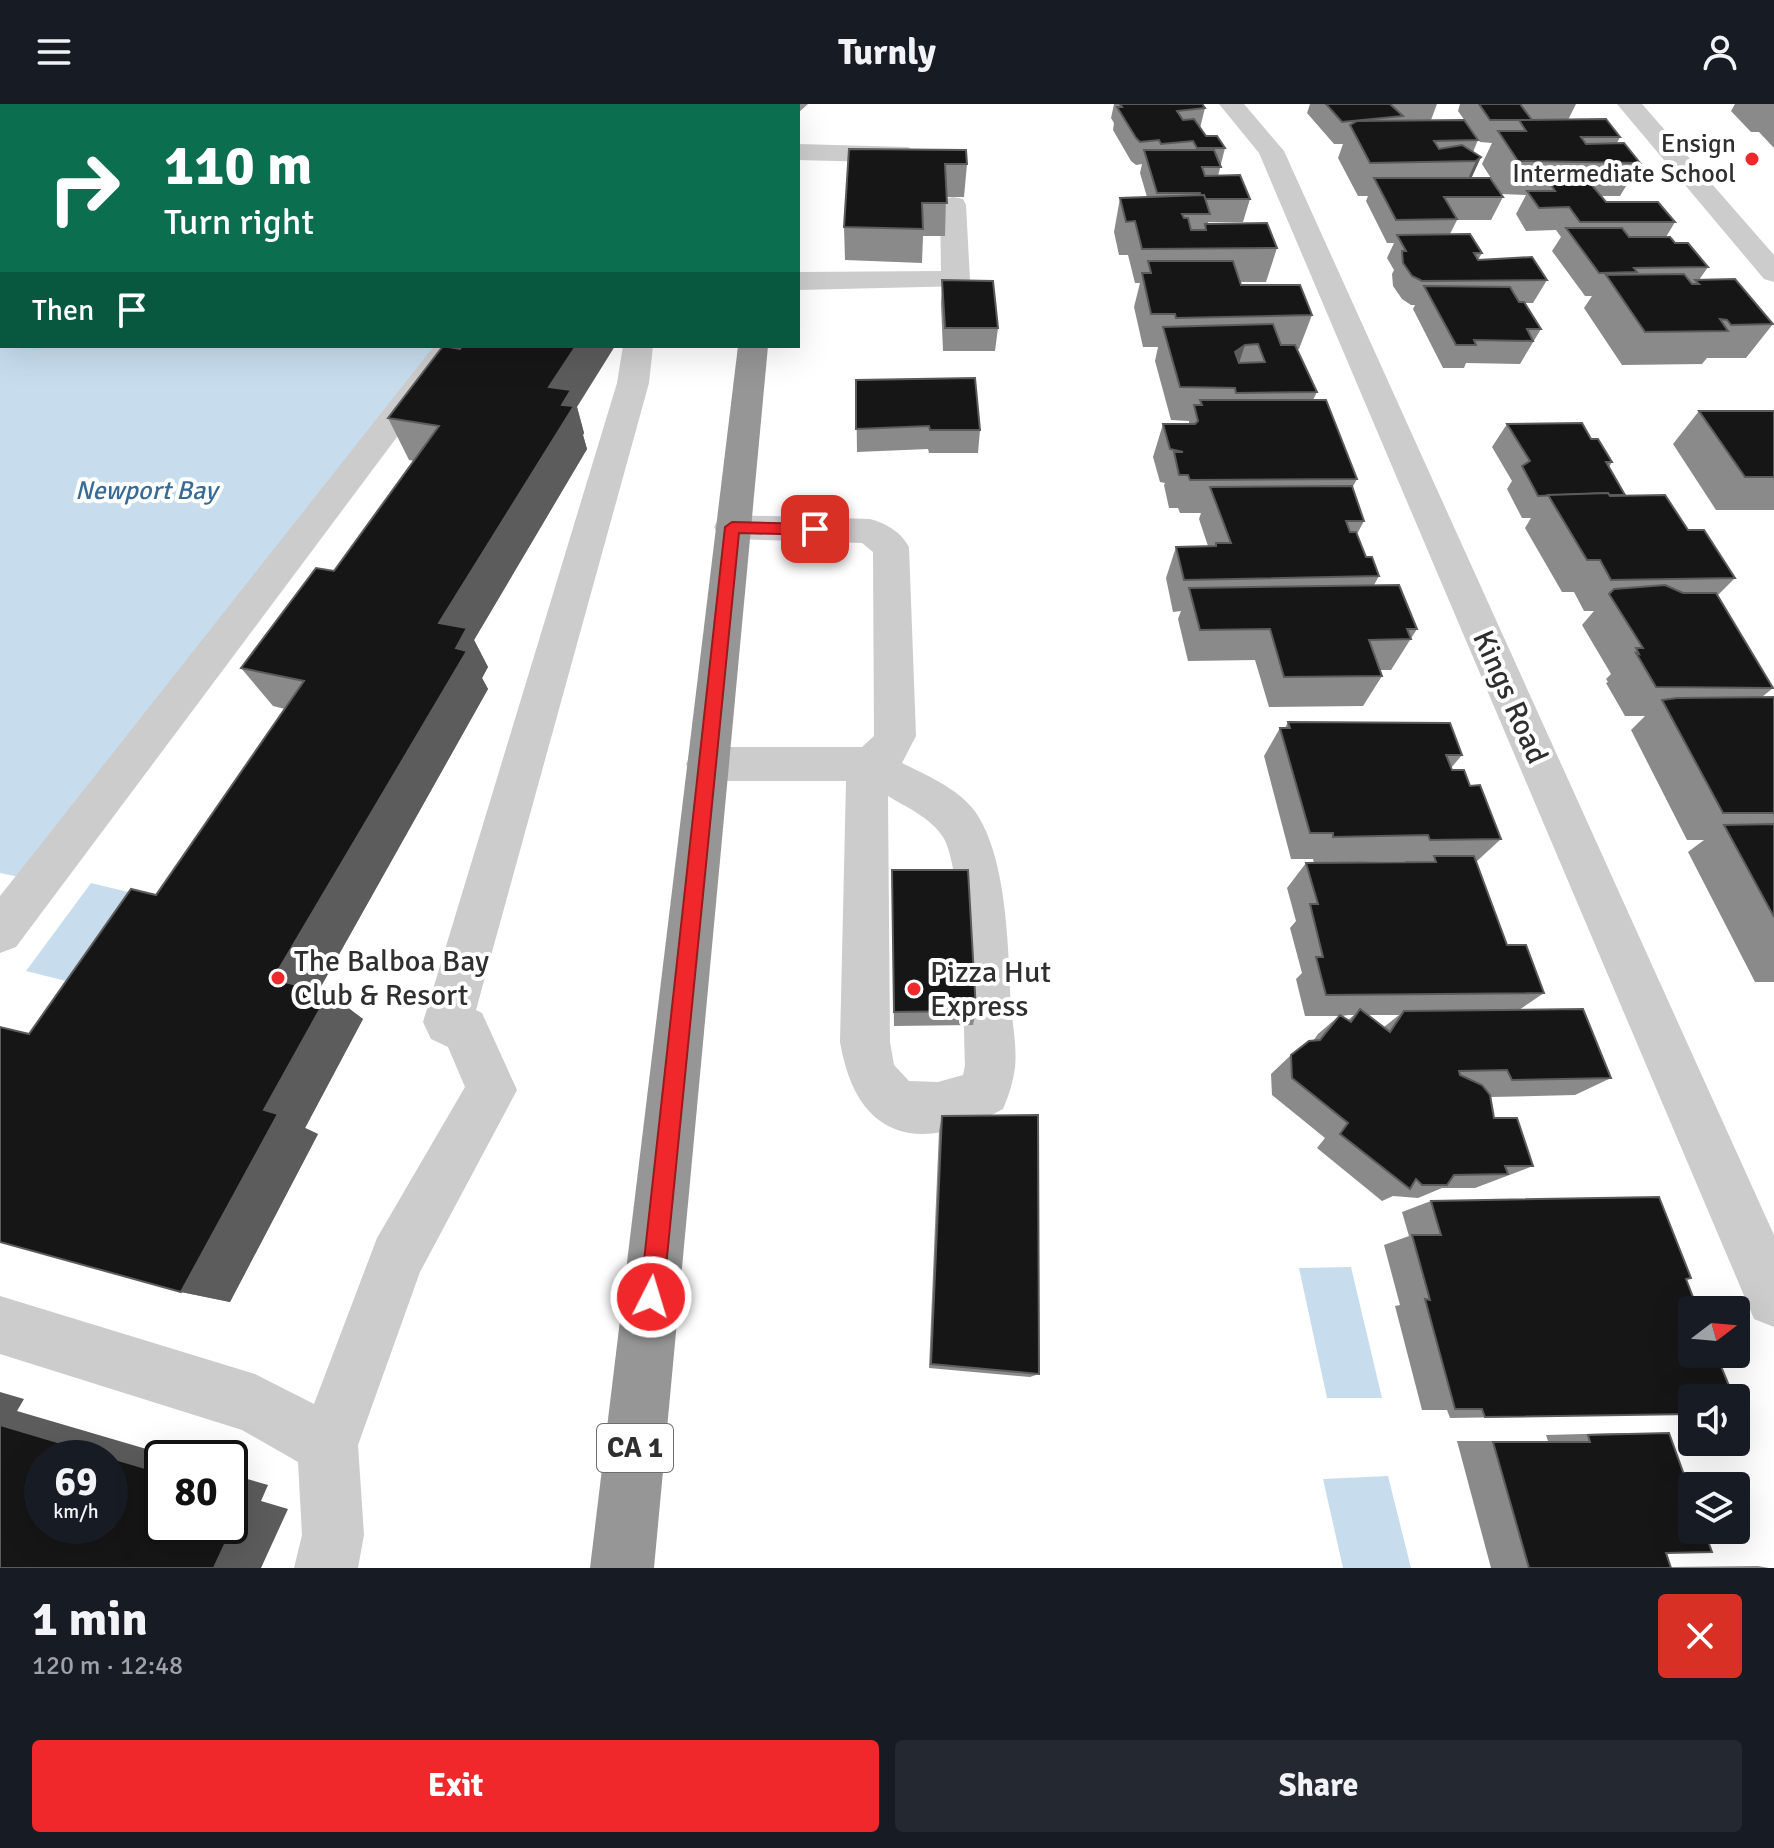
<!DOCTYPE html>
<meta charset="utf-8">
<style>
body{margin:0;font-family:Signika,sans-serif;background:#242831;color:#f1f3f6;height:100vh;display:flex;flex-direction:column;font-size:30px;white-space:nowrap}
*{box-sizing:border-box;margin:0}
p{font-size:26px;color:#9ea1a6}
.icon{flex:none;width:44px;height:44px;fill:none;stroke:currentColor;stroke-width:2;stroke-linecap:round;stroke-linejoin:round}
.map{position:relative;height:1464px;overflow:hidden}
.sheet{display:flex;flex-direction:column;background:#171b24;flex:1}
.sheet>*{flex:none}
.banner{position:absolute;left:0px;top:0px;width:800px;height:244px;box-shadow:0 8px 32px #0002;background:#0b6e4f;color:#fff;overflow:hidden}
.needle{width:52px;rotate:74deg}
.controls{position:absolute;left:1678px;top:1192px;display:grid;gap:16px}
.controls a{display:grid;place-items:center;width:72px;height:72px;border-radius:8px;background:#171b24;box-shadow:0 8px 32px #0002;font-size:40px}
.speed{position:absolute;left:24px;top:1336px;display:flex;gap:16px;font-size:40px;font-weight:700;text-align:center}
.speed>*{display:grid;place-content:center;width:104px;height:104px;border-radius:50%;background:#171b24;box-shadow:0 8px 32px #0002;line-height:1}
.speed small{font-size:20px;font-weight:400}
.speed .limit{border:4px solid #111;border-radius:12px;background:#fff;color:#111}
.pin{position:absolute;display:grid;place-items:center;width:68px;height:68px;color:#fff;margin:-34px;border-radius:16px;box-shadow:0 4px 12px #0006}
.me{position:absolute;width:88px;margin:-44px;rotate:5deg;stroke-linejoin:round;filter:drop-shadow(0 0 6px #0008)}
.turn{display:flex;align-items:center;gap:28px;height:168px;padding:0 32px;font-size:36px}
.turn .icon{width:104px;height:104px;stroke-width:2.5}
.turn b{display:block;font-size:56px;line-height:68px}
.then{display:flex;align-items:center;height:76px;padding:0 32px;background:#0003;gap:16px;font-size:30px}
.round{display:grid;place-items:center;flex:none;width:84px;height:84px;border-radius:8px;background:#242831}
.overview{display:flex;align-items:center;justify-content:space-between;height:136px;padding:0 32px}
h1{font-size:48px;font-weight:700;line-height:60px}
.cta{display:flex;gap:16px;margin-top:auto;padding:16px 32px}
.cta a{flex:1;height:92px;border-radius:8px;background:#f0272b;color:#fff;font-size:32px;font-weight:700;line-height:92px;text-align:center}
.cta a+a{background:#242831;color:#f1f3f6}
header{display:flex;justify-content:space-between;align-items:center;height:104px;padding:0 32px;background:#171b24;font-size:36px;font-weight:700}
.map>svg:first-child{display:block}
</style>
<header><svg class="icon" aria-label="menu" viewBox="0 0 24 24"><path d="M4 6h16M4 12h16M4 18h16"/></svg>Turnly<svg class="icon" aria-label="person" viewBox="0 0 24 24"><circle cx="12" cy="8" r="4"/><path d="M4 21q1-7 8-7t8 7"/></svg></header>
<div class="map">
<svg width="1774" height="1464" viewBox="0 0 1774 1464">
<rect width="100%" height="100%" fill="#fff"/>
<g fill="#c7ddee">
<polygon points="0,0 592,0 2,2 2,242 441,242 29,775 0,769"/>
<polygon points="91,779 145,792 82,881 26,867"/>
<polygon points="1351,1163 1382,1294 1327,1294 1299,1164"/>
<polygon points="1388,1372 1411,1464 1343,1464 1323,1375"/>
</g>
<g fill="none" stroke-linecap="round" stroke-linejoin="round">
<g fill="#ccc" fill-rule="evenodd">
<polygon points="1219,0 1244,0 1284,47 1774,1131 1774,1223 1754,1215 1259,49"/>
<polygon points="1617,0 1642,0 1774,151 1774,178 1764,175"/>
<polygon points="798,40 908,43 921,51 908,59 798,56"/>
<polygon points="953,93 963,95 966,101 970,176 966,182 798,186 798,168 941,167 940,101 943,95"/>
<polygon points="434,242 465,242 16,843 0,849 0,792"/>
<polygon points="623,242 653,242 649,279 476,906 482,909 517,986 420,1168 358,1341 364,1431 358,1464 294,1464 302,1431 298,1358 242,1326 0,1250 0,1192 255,1270 314,1300 377,1134 465,983 448,943 431,935 423,918 617,279"/>
<path d="M732,411L870,415C886,419 901,428 909,443L916,632L902,659C926,671 957,684 974,706C1008,753 1008,846 1011,903C1013,922 1017,944 1015,964C1013,978 1009,991 1003,1005C921,1050 857,1038 840,938L846,677H707L692,672L686,660L692,648L707,643H862L874,632L873,448L862,439L732,435L719,432L714,423L719,414ZM888,692C906,703 931,714 943,733C964,767 963,915 965,961L963,971L938,978L909,977L894,961L890,938Z"/>
</g>
<g fill="#969696" fill-rule="evenodd">
<polygon points="784,0 808,0 798,9 798,2"/>
<polygon points="738,242 768,242 654,1464 590,1464"/>
</g>
</g>
<g fill="#8a8a8a" fill-rule="evenodd">
<polygon points="1114,0 1202,0 1205,4 1200,24 1206,32 1225,44 1218,72 1250,95 1243,118 1208,118 1208,120 1277,144 1266,178 1240,178 1241,181 1312,211 1299,245 1297,245 1317,288 1313,296 1357,375 1352,384 1364,417 1357,430 1366,453 1379,472 1374,481 1417,525 1391,566 1380,566 1382,572 1363,602 1269,603 1255,556 1188,557 1178,515 1181,507 1173,508 1166,474 1176,443 1208,442 1199,415 1201,409 1180,409 1178,404 1169,404 1164,381 1165,379 1160,378 1153,353 1163,320 1189,320 1189,317 1171,316 1155,257 1158,243 1143,243 1134,203 1140,179 1135,179 1128,151 1119,151 1114,128 1120,94 1147,93 1140,69 1142,60 1136,61 1131,57 1113,26 1114,19 1111,14"/>
<polygon points="1310,0 1437,0 1431,16 1478,36 1473,48 1481,53 1471,74 1503,93 1491,116 1457,116 1450,130 1482,149 1478,156 1547,176 1533,199 1525,199 1541,225 1520,260 1466,259 1464,264 1443,264 1413,205 1415,201 1411,201 1402,195 1393,182 1392,170 1394,166 1387,154 1394,139 1387,139 1366,97 1368,92 1358,92 1338,54 1343,40 1334,40 1307,9"/>
<polygon points="1460,0 1576,0 1568,16 1620,33 1617,39 1640,59 1620,92 1600,92 1606,98 1675,118 1666,133 1708,163 1699,176 1773,220 1746,254 1707,254 1702,260 1622,261 1584,204 1592,192 1585,192 1552,147 1561,133 1556,126 1526,127 1516,110 1526,91 1501,90 1482,60 1492,39 1480,38 1458,7"/>
<polygon points="1735,0 1774,0 1774,44 1759,28 1751,28 1731,7"/>
<polygon points="849,45 967,60 964,93 946,93 945,132 923,132 922,159 845,156 844,123"/>
<polygon points="942,176 998,224 995,247 943,247 941,200"/>
<polygon points="460,245 577,303 584,329 583,331 587,345 474,536 488,563 482,574 488,585 319,886 363,915 305,1024 318,1030 230,1198 181,1188 29,930 156,791 285,605 273,602 241,564 334,467 414,357 409,356 388,314"/>
<polygon points="856,276 980,326 978,349 929,349 928,345 857,348"/>
<polygon points="1699,307 1774,307 1774,406 1716,406 1673,340"/>
<polygon points="1507,320 1591,335 1612,358 1609,363 1624,392 1688,426 1735,474 1717,492 1773,584 1762,593 1774,593 1774,878 1755,878 1688,748 1704,736 1687,736 1631,626 1645,612 1625,612 1606,579 1608,578 1606,575 1611,570 1582,521 1594,507 1584,507 1574,488 1562,488 1525,424 1531,414 1522,414 1507,385 1512,377 1492,343"/>
<path d="M1288,618L1462,651L1451,664L1452,666L1470,682L1501,735L1476,758L1507,841L1544,889L1519,906L1611,974L1575,991L1491,993L1494,1014L1533,1062L1475,1084H1442L1418,1094L1393,1092L1382,1097L1317,1044L1325,1034L1272,991L1271,970L1291,951L1313,937L1318,930L1339,912H1305L1296,875L1302,869L1290,824L1296,817L1287,784L1306,759L1405,758V757L1314,759L1313,755H1291L1264,652L1280,624H1285ZM1348,911H1354L1348,916L1342,912ZM1368,911H1399L1384,923Z"/>
<polygon points="892,766 976,907 973,921 894,922"/>
<polygon points="942,1012 1039,1270 1030,1273 929,1264 939,1027"/>
<polygon points="1431,1097 1686,1175 1692,1310 1450,1314 1447,1306 1422,1306 1395,1202 1400,1201 1384,1141 1409,1132 1402,1108"/>
<polygon points="1623,1329 1669,1329 1666,1449 1671,1463 1758,1462 1769,1464 1491,1464 1457,1337 1548,1337 1546,1331"/>
</g>
<g fill="#5c5c5c">
<polygon points="1481,53 1466,86 1461,90 1476,57"/>
<polygon points="1245,241 1234,274 1235,248"/>
<polygon points="576,242 615,242 577,303 584,329 583,331 587,345 474,536 488,563 482,574 488,585 310,902 273,875 549,283"/>
<polygon points="329,889 363,915 305,1024 318,1030 230,1198 181,1188 264,1006"/>
<polygon points="0,1288 24,1295 17,1307 177,1354 162,1354 162,1369 0,1321"/>
<polygon points="230,1370 268,1381 261,1397 288,1405 261,1464 214,1464 230,1410"/>
</g>
<g fill="#161616" stroke="#5c5c5c" stroke-width="2" fill-rule="evenodd">
<polygon points="1120,0 1202,0 1205,4 1177,7 1183,16 1194,15 1206,32 1217,32 1225,44 1197,44 1193,37 1161,40 1159,36 1140,38 1136,34 1117,3 1122,3"/>
<polygon points="1326,0 1390,0 1403,12 1342,18"/>
<polygon points="1479,0 1520,0 1532,16 1490,16"/>
<polygon points="1606,15 1620,33 1581,33 1586,40 1624,39 1640,59 1518,57 1498,27 1526,27 1519,16"/>
<polygon points="1464,16 1478,36 1434,37 1439,45 1462,41 1481,53 1476,57 1370,59 1350,21 1357,17"/>
<polygon points="849,45 966,46 967,60 945,60 947,99 922,99 923,125 844,123"/>
<polygon points="1144,46 1214,46 1221,63 1202,63 1205,72 1240,71 1250,95 1205,95 1204,91 1201,92 1200,89 1157,89"/>
<polygon points="1546,73 1585,73 1606,98 1658,98 1675,118 1580,118 1569,103 1539,104 1527,87 1555,87"/>
<polygon points="1374,74 1490,74 1503,93 1444,93 1457,115 1396,116"/>
<polygon points="1204,91 1210,110 1182,110 1184,114 1188,114 1191,126 1206,126 1205,120 1267,119 1277,144 1142,145 1135,117 1126,118 1120,94"/>
<polygon points="1566,124 1622,124 1629,133 1670,133 1675,139 1688,139 1708,163 1634,164 1637,168 1599,169"/>
<polygon points="1470,130 1482,149 1474,149 1478,156 1532,153 1547,176 1422,177 1412,172 1403,159 1402,147 1406,147 1397,131"/>
<polygon points="1148,157 1233,157 1241,181 1300,181 1312,211 1176,214 1175,210 1151,210 1142,169 1151,169"/>
<polygon points="1684,170 1692,180 1699,180 1695,176 1735,175 1773,220 1731,221 1727,216 1720,215 1728,227 1645,228 1606,171"/>
<polygon points="942,176 993,177 998,224 945,224"/>
<polygon points="1424,182 1510,183 1519,198 1524,198 1541,225 1527,225 1533,237 1474,236 1476,241 1456,241"/>
<path d="M1273,220L1281,241H1295L1317,288L1236,289L1235,284L1180,283L1163,223ZM1258,240L1265,258L1239,259L1235,248L1245,241Z"/>
<polygon points="443,242 460,245 462,242 576,242 549,283 571,286 562,301 574,302 439,519 467,524 456,544 467,547 273,875 329,889 264,1006 278,1010 181,1188 0,1138 0,923 29,930 131,785 156,791 304,577 241,564 316,464 334,467 439,322 388,314"/>
<polygon points="975,274 980,326 930,326 929,322 856,325 856,276"/>
<polygon points="1200,296 1326,296 1357,375 1190,376 1188,371 1179,371 1174,348 1183,348 1170,345 1163,320 1195,320 1198,317 1194,301 1202,301"/>
<polygon points="1699,307 1774,307 1774,373 1745,373"/>
<polygon points="1582,319 1591,335 1598,335 1612,358 1606,358 1625,391 1609,391 1608,389 1538,392 1522,362 1530,357 1507,320"/>
<polygon points="1352,382 1364,417 1346,417 1350,428 1356,428 1366,453 1372,453 1379,472 1184,476 1176,443 1216,442 1216,439 1231,439 1210,383"/>
<polygon points="1608,389 1610,392 1665,391 1688,426 1704,426 1735,474 1611,476 1600,456 1587,456 1548,391"/>
<polygon points="1399,481 1417,525 1407,525 1411,535 1369,536 1382,572 1284,573 1270,525 1200,526 1189,484"/>
<polygon points="1665,481 1683,489 1716,489 1773,584 1656,583 1636,549 1639,550 1636,544 1643,544 1609,490 1614,485"/>
<polygon points="1774,593 1774,709 1723,709 1662,596 1677,594"/>
<polygon points="1288,618 1450,619 1462,651 1446,651 1452,666 1464,666 1470,682 1480,681 1501,735 1430,736 1428,731 1333,733 1333,729 1310,729 1280,624 1290,624"/>
<polygon points="1774,720 1774,813 1724,721"/>
<polygon points="1434,752 1474,752 1507,841 1526,841 1544,889 1326,891 1316,853 1323,853 1310,800 1318,800 1306,759 1436,758"/>
<polygon points="892,766 968,766 976,907 894,908"/>
<polygon points="1360,905 1390,928 1404,907 1583,905 1611,974 1512,976 1507,966 1459,967 1460,971 1482,981 1490,991 1494,1014 1517,1014 1533,1062 1505,1062 1508,1070 1454,1071 1447,1081 1422,1081 1416,1075 1410,1085 1340,1030 1348,1019 1292,974 1291,951 1309,937 1320,936 1340,911 1351,918"/>
<polygon points="1038,1011 1039,1270 931,1260 942,1012"/>
<polygon points="1659,1093 1691,1174 1686,1175 1693,1193 1700,1193 1705,1206 1692,1206 1692,1250 1716,1250 1734,1294 1692,1294 1692,1310 1485,1313 1482,1305 1455,1305 1425,1195 1430,1196 1412,1131 1441,1131 1431,1097"/>
<polygon points="1736,1298 1740,1309 1736,1309"/>
<path d="M0,1321L162,1369V1422H230V1410L238,1412L214,1464H0ZM42,1354H110V1422H42Z"/>
<polygon points="1669,1329 1692,1393 1692,1426 1704,1426 1712,1448 1666,1449 1671,1464 1529,1464 1493,1338 1590,1338 1588,1331"/>
</g>
<polygon fill="#f0272b" stroke="#9c191c" stroke-width="2" points="732,418 815,420 822,425 815,431 739,429 663,1193 659,1201 651,1204 643,1201 640,1193 725,423"/>
<g fill="#f0272b" stroke="#fff" stroke-width="3">
<circle cx="1752" cy="55" r="8"/>
<circle cx="278" cy="874" r="8"/>
<circle cx="914" cy="885" r="8"/>
</g>
<g text-anchor="middle" dominant-baseline="central" stroke-width="8" stroke-linejoin="round" paint-order="stroke">
<g font-size="26" fill="#2f2f2f" stroke="#fff" text-anchor="end">
<text x="1736" y="40">Ensign<tspan x="1736" dy="30">Intermediate School</tspan></text>
</g>
<g font-size="26" font-style="italic" fill="#386c96" stroke="#fff">
<text x="146" y="387">Newport Bay</text>
</g>
<rect fill="#fff" stroke="#6d6d6d" stroke-width="2" x="597" y="1320" width="76" height="48" rx="6"/>
<g font-size="28" font-weight="bold" fill="#2f2f2f">
<text x="635" y="1344">CA 1</text>
</g>
<g font-size="30" fill="#2f2f2f" stroke="#fff">
<text transform="translate(1510 593) rotate(66)">Kings Road</text>
</g>
<g font-size="30" fill="#2f2f2f" stroke="#fff" text-anchor="start">
<text x="294" y="857">The Balboa Bay<tspan x="294" dy="34">Club &amp; Resort</tspan></text>
<text x="930" y="868">Pizza Hut<tspan x="930" dy="34">Express</tspan></text>
</g>
</g>
</svg>
<div class="controls">
<a><svg class="needle" viewBox="-14 -14 28 28"><path d="M0-13l5 13h-10z" fill="#e53935"/><path d="M0 13l5-13h-10z" fill="#9ea1a6"/></svg></a>
<a><svg class="icon" aria-label="sound" viewBox="0 0 24 24"><path d="M4 9h4l5-4v14l-5-4H4zM17 9q2 3 0 6"/></svg></a>
<a><svg class="icon" aria-label="layers" viewBox="0 0 24 24"><path d="M12 4l9 5-9 5-9-5zM3 14l9 5 9-5"/></svg></a>
</div>
<div class="speed"><div>69<small>km/h</small></div><div class="limit">80</div></div>
<div class="pin" style="left:815px;top:425px;background:#d93025"><svg class="icon" aria-label="arrive" viewBox="0 0 24 24"><path d="M6 21V4h12l-3 4 3 4H6"/></svg></div>
<svg class="me" style="left:651px;top:1193px" viewBox="-20 -20 40 40"><circle r="17" fill="#f0272b" stroke="#fff" stroke-width="3"/><path d="M0-11L8 9 0 5-8 9z" fill="#fff"/></svg>
<div class="banner">
<div class="turn"><svg class="icon" aria-label="right" viewBox="0 0 24 24"><path d="M7 20v-9h11M14 6l5 5-5 5"/></svg><div><b>110 m</b>Turn right</div></div>
<div class="then">Then<svg class="icon" aria-label="arrive" viewBox="0 0 24 24"><path d="M6 21V4h12l-3 4 3 4H6"/></svg></div>
</div>
</div>
<section class="sheet">
<div class="overview"><div><h1>1 min</h1><p>120 m · 12:48</p></div><a class="round" style="background:#d93025;color:#fff"><svg class="icon" aria-label="close" viewBox="0 0 24 24"><path d="M6 6l12 12M18 6L6 18"/></svg></a></div>
<div class="cta"><a>Exit</a><a>Share</a></div>
</section>
